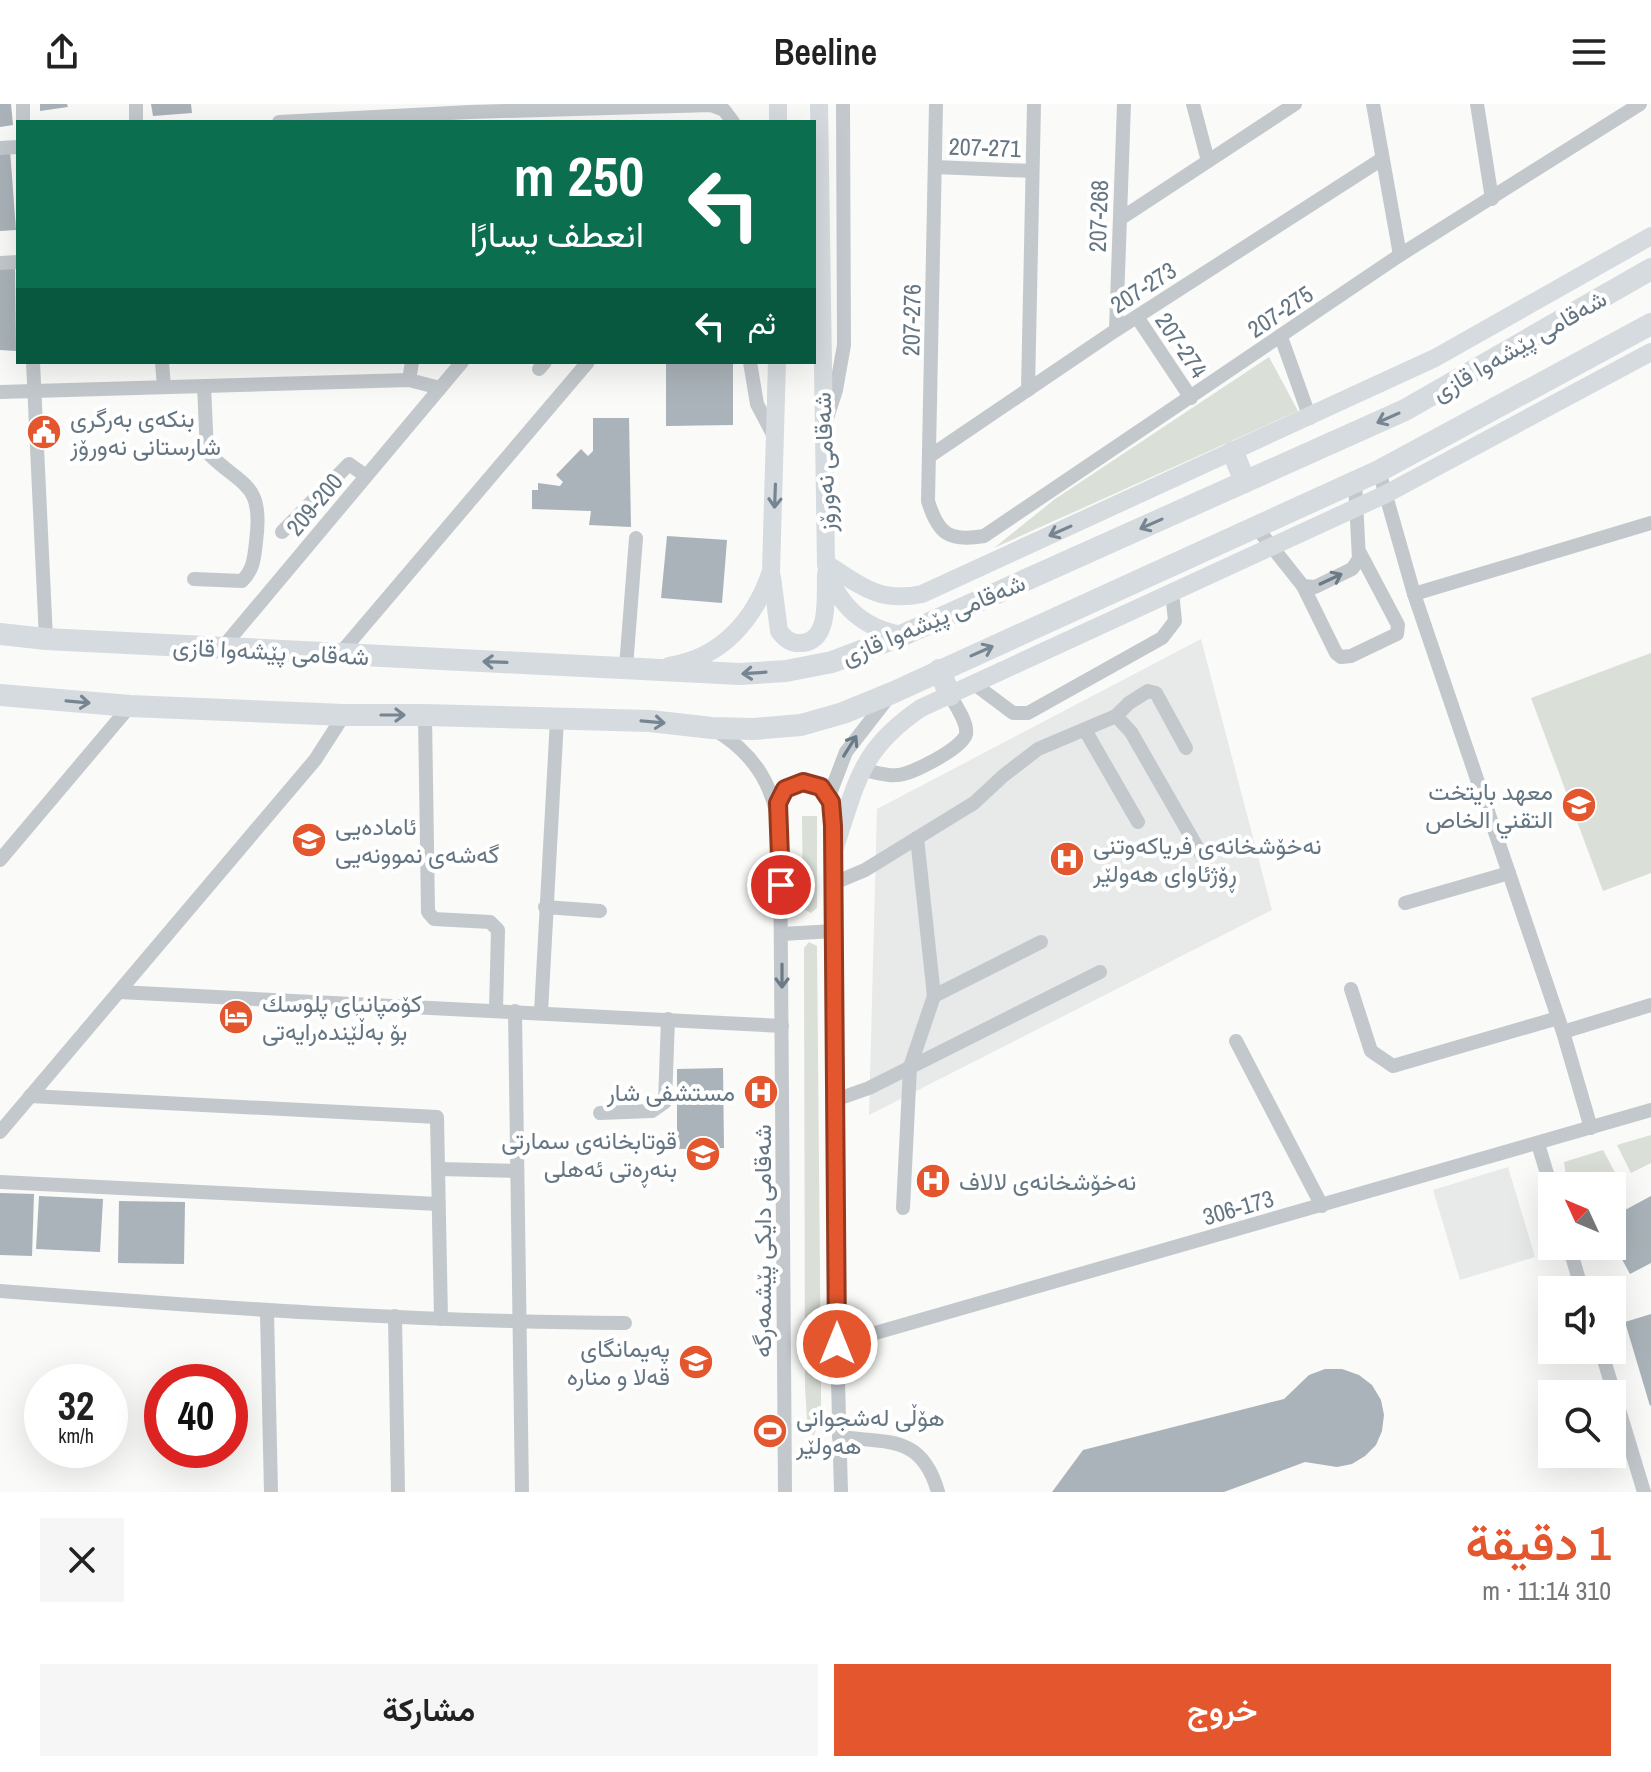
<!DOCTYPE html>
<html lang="ar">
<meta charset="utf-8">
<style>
body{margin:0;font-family:"Archivo Narrow",Vazirmatn,sans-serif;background:#f6f6f6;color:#222;direction:rtl;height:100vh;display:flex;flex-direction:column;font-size:30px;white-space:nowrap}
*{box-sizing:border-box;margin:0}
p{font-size:26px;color:#767676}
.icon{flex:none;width:44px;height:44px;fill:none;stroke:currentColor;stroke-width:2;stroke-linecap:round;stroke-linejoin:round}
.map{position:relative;height:1388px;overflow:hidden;direction:ltr}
.side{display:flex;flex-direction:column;background:#fff;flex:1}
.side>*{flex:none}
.hud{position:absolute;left:16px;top:16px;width:800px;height:244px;border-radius:0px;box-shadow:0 8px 32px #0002;direction:rtl;background:#0b6e4f;color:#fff;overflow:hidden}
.needle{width:52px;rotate:314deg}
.controls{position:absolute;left:1538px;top:1068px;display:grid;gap:16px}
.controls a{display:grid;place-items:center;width:88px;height:88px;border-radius:0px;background:#fff;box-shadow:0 8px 32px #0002;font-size:40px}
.speed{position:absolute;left:24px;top:1260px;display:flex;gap:16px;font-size:40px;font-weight:700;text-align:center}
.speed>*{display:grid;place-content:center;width:104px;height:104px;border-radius:50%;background:#fff;box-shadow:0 8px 32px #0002;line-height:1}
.speed small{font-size:20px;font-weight:400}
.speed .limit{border:12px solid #d22;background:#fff;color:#111}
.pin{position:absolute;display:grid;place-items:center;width:68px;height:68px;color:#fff;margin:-34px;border:4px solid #fff;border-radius:50%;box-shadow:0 2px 8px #0007}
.me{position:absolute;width:88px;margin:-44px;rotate:0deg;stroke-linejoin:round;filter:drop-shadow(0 0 6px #0008)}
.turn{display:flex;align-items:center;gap:28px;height:168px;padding:0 40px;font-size:36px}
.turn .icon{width:104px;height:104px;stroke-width:2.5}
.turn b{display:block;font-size:56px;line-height:68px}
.then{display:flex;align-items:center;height:76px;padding:0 40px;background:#0003;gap:16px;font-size:30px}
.round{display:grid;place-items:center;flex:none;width:84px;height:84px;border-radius:0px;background:#f6f6f6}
.summary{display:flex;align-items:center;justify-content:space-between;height:136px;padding:0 40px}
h1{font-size:48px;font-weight:600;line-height:60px;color:#e4572e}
.primary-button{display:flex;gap:16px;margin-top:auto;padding:16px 40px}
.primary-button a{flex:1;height:92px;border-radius:0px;background:#e4572e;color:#fff;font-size:32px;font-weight:600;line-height:92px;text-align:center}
.primary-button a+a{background:#f6f6f6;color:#222}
header{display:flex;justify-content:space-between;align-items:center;height:104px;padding:0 40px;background:#fff;font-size:36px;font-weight:600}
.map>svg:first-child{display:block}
</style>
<header><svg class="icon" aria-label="menu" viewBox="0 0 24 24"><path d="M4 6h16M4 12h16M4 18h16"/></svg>Beeline<svg class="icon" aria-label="share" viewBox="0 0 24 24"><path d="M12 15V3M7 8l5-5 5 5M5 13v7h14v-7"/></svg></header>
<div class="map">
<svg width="1651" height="1388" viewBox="0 0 1651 1388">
<rect width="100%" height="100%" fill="#fafaf8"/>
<g fill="#e8e9e9">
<polygon points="1201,535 1272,806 869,1011 877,705"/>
<polygon points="1508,1063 1535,1153 1460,1176 1433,1086"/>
</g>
<g fill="#dadfd7">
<polygon points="1269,253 1298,307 994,444 1055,395"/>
<polygon points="1651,549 1651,769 1603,787 1531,594"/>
<polygon points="802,712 817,712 817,804 811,809 803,805"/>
<polygon points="809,838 817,842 821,1284 821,1312 814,1331 811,1330 807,1315 805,1283 804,844"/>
<polygon points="1651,1031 1651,1059 1631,1069 1617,1041"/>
<polygon points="1603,1046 1619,1076 1605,1082 1594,1082 1590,1070 1567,1079 1564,1058"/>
</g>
<g fill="#aab3b9">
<polygon points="0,0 11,0 13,21 0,23"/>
<polygon points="40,0 67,0 68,3 40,7"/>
<polygon points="151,0 191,0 192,9 153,12"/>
<polygon points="0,46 10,46 16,126 0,127"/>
<polygon points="15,160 16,247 0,246 0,161"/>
<polygon points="666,258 733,258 733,321 666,322"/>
<polygon points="593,314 629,314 631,423 589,421 591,407 532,405 532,386 538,386 538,379 560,382 563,378 556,371 581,345 588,352 593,347"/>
<polygon points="667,432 727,436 722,499 661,494"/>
<polygon points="723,964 724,1044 677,1045 677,965"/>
<polygon points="0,1089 34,1090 32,1152 0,1151"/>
<polygon points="39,1092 103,1095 100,1148 36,1145"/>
<polygon points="1651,1092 1651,1159 1630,1170 1612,1137 1612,1113"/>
<polygon points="119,1097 185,1098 184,1160 118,1159"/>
<polygon points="1651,1210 1651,1301 1650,1302 1625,1218"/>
<polygon points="1325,1265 1342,1265 1359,1271 1372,1281 1381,1296 1384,1311 1382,1327 1376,1341 1365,1352 1352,1360 1337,1363 1305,1358 1224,1388 1052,1388 1083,1346 1284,1295 1309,1271"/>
</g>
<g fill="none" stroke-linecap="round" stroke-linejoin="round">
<g stroke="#c3c8cc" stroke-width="14">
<polyline points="23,0 23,18"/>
<polyline points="136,0 136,18"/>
<path d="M936,0L928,397C938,430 949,438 984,432L1400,151L1640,0"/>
<polyline points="1193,0 1208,57"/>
<polyline points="1373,0 1400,151"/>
<polyline points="1477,0 1492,95"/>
<polyline points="279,18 470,8 711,1 724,6 733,18"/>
<polyline points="0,44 18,43"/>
<polyline points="935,63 1032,67"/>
<polyline points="1120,115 1295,0"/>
<polyline points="0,159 18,158"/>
<polyline points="1137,213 1191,294"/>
<polyline points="1116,226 1124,0"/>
<polyline points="1281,233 1310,314"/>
<polyline points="33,258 46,535"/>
<polyline points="162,258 164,283"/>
<polyline points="750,258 757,300 776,336"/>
<polyline points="539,265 545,258"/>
<polyline points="409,276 412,258"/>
<polyline points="1028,286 1034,0"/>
<polyline points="0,288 409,276 440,284"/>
<polyline points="827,314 836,286 844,241 843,0"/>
<polyline points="930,352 1116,226 1382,55"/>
<polyline points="1379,367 1414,490 1563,928 1591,1024"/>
<polyline points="1256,423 1303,482 1315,483 1352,465 1359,455 1355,378"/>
<polyline points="282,428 349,360 366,372"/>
<path d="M194,475L242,477C254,465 254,454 256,438C264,377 242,384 207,348L204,282"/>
<polyline points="1303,482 1336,549 1341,553 1351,552 1397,530 1398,521 1360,449"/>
<polyline points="1414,490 1651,419"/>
<polyline points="223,543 462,258"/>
<polyline points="339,551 588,258"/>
<polyline points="626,563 636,434"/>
<polyline points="973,579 1013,609 1028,609 1162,534 1175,517 1172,488"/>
<polyline points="425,611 428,808 434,815 490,818 498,826 496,906"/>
<polyline points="1116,612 1129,599 1148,587 1156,589 1186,644"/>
<path d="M715,626C757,651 776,686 780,733L785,1388"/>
<polyline points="1085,626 1138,718"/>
<path d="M862,666C872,667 888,673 898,671C912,670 963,644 966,630C968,618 955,601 950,591"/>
<path d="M778,706L782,689C799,672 820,677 831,697"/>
<polyline points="917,734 934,892"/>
<polyline points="0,756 130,602"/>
<polyline points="834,779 865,766 974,699 1003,672 1038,645 1116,612 1131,628 1205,757"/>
<polyline points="1405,799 1509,769"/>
<polyline points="545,803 600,807"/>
<polyline points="782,830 834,827"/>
<polyline points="1351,885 1371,947 1393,962 1558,914"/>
<polyline points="119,888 782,922"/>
<polyline points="515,907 522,1388"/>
<polyline points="541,908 557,615"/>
<polyline points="1563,928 1651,901"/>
<polyline points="1236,937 1322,1102"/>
<polyline points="30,992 437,1013 441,1215"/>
<polyline points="835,996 869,984 1100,868"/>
<polyline points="600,1009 652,1007 665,998 668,915"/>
<polyline points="0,1028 315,656 344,611"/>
<polyline points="1538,1040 1552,1086"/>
<polyline points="439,1065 517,1067"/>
<polyline points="0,1078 438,1100"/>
<polyline points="903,1104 910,963 934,892 1041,838"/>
<polyline points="1569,1142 1582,1186"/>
<path d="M0,1187C208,1203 416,1218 625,1219"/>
<polyline points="267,1208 271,1388"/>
<polyline points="395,1212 398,1388"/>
<polyline points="837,1240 1651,1006"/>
<polyline points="1601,1246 1644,1388"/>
<path d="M839,1333C889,1339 922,1331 938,1388"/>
<polyline points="841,1388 837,1240 834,779 831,687 846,648 888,594"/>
</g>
<g stroke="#d6dbdf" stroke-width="18">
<polyline points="778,0 778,18"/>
<path d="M819,0L826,461C836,500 863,525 903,531"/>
<path d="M827,460C861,482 879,499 922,490L1435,254L1651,132"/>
<path d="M772,473L779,527C785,535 791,540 802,539C831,537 825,491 826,470"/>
<path d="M669,562C722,554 755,515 771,467L777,258"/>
<path d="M834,746C857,679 859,646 921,604L1386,390L1651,248"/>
</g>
<g stroke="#d6dbdf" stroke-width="22">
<polyline points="1233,348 1245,378"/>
<polyline points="0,530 46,535 740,570 786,567 832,558 903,531 1405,306 1651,165"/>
<polyline points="939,566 950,591"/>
<polyline points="0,591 130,602 344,611 425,611 650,617 712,624 754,625 801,621 843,609 892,589 1379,367 1651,220"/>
</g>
</g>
<defs><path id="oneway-shaft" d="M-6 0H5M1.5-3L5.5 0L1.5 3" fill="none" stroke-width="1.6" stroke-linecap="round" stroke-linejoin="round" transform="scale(2)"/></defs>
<g stroke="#768591">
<use href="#oneway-shaft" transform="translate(1388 314) rotate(156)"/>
<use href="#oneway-shaft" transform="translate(775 392) rotate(92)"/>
<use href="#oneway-shaft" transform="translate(1151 420) rotate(156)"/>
<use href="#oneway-shaft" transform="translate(1060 427) rotate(156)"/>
<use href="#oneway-shaft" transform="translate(982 547) rotate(-24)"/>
<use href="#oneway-shaft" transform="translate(495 558) rotate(-178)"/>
<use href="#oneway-shaft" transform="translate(754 569) rotate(176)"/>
<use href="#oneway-shaft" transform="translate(78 598) rotate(5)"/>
<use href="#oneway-shaft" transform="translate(393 611)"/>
<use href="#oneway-shaft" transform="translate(653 618) rotate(5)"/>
</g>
<g stroke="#6a7a87">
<use href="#oneway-shaft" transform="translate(1331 475) rotate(-25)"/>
<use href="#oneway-shaft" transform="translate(850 642) rotate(-58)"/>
<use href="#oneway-shaft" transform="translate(782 872) rotate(90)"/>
</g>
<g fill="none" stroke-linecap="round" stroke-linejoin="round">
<g stroke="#94391e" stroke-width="20">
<polyline id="route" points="781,781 778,699 785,685 803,678 821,683 831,698 833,722 837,1240"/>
</g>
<use href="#route" stroke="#e4572e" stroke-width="14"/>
</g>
<defs>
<g id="civic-disc" transform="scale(1.8)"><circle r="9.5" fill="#e4572e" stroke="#fff"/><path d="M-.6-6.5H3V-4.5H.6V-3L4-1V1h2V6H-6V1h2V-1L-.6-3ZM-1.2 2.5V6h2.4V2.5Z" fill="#fff"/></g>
<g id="school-disc" transform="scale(1.8)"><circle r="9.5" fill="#e4572e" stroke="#fff"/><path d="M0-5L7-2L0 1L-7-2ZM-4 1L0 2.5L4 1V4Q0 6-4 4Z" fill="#fff"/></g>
<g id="hospital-disc" transform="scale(1.8)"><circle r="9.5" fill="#e4572e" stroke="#fff"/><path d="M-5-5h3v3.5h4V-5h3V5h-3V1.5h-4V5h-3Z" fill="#fff"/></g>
<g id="hotel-disc" transform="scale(1.8)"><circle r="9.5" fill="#e4572e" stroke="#fff"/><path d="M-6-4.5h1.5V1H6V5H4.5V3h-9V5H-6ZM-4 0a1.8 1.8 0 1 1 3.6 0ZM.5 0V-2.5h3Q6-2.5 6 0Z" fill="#fff"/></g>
<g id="stadium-disc" transform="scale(1.8)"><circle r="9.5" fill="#e4572e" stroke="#fff"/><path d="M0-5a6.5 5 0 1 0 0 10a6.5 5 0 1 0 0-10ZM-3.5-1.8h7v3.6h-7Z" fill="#fff"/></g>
</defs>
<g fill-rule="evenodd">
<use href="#civic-disc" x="44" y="328"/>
<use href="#school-disc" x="1579" y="701"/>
<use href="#school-disc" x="309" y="736"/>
<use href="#hospital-disc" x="1067" y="755"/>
<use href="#hotel-disc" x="236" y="913"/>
<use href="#hospital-disc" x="761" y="988"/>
<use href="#school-disc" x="703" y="1050"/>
<use href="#hospital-disc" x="933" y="1077"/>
<use href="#school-disc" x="696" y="1258"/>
<use href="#stadium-disc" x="770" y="1327"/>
</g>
<g text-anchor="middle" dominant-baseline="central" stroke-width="8" stroke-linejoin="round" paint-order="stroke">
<g font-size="24" fill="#657683" stroke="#fff">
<text transform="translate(985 43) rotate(2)">207-271</text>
<text transform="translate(1098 112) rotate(-88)">207-268</text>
<text transform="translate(1143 183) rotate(-33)">207-273</text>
<text transform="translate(1280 207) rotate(-34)">207-275</text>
<text transform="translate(911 216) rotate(-89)">207-276</text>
<text transform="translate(1182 241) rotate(56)">207-274</text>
<text transform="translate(1519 241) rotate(-30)">شەقامی پێشەوا قازی</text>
<text transform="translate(824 358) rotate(-92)">شەقامی نەورۆز</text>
<text transform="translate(314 400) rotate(-50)">209-200</text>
<text transform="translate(933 515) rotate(-23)">شەقامی پێشەوا قازی</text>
<text transform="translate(271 547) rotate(3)">شەقامی پێشەوا قازی</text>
<text transform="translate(1238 1103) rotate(-16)">306-173</text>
<text transform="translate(762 1137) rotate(-90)">شەقامی دایکی پێشمەرگە</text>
</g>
<g font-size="24" fill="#657683" stroke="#fff" text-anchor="start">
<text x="70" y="314">بنکەی بەرگری<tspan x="70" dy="28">شارستانی نەورۆز</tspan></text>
<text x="1553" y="687" text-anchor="end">معهد بايتخت<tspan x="1553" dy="28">التقني الخاص</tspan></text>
<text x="335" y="722">ئامادەیی<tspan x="335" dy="28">گەشەی نموونەیی</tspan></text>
<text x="1093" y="741">نەخۆشخانەی فریاکەوتنی<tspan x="1093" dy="28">ڕۆژئاوای هەولێر</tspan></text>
<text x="262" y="899">کۆمپانیای پلوسك<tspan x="262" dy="28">بۆ بەڵێندەرایەتی</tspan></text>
<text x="735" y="988" text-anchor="end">مستشفى شار</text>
<text x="677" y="1036" text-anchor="end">قوتابخانەی سمارتی<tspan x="677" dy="28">بنەڕەتی ئەهلی</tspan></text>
<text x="959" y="1077">نەخۆشخانەی لالاف</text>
<text x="670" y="1244" text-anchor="end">پەیمانگای<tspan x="670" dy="28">قەلا و منارە</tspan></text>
<text x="796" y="1313">هۆڵی لەشجوانی<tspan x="796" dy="28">هەولێر</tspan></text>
</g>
</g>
</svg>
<div class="controls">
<a><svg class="needle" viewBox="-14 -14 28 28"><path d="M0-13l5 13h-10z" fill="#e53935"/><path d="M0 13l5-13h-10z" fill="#767676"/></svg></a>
<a><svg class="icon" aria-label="sound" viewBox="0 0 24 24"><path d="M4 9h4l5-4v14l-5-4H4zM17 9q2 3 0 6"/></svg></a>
<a><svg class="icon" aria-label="search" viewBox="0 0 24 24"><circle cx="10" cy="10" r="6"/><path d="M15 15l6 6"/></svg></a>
</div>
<div class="speed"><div>32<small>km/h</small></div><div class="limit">40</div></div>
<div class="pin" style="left:781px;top:781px;background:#d93025"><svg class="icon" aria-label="arrive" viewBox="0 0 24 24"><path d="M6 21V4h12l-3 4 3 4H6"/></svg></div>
<svg class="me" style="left:837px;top:1240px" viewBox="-20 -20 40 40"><circle r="17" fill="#e4572e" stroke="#fff" stroke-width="3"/><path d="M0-11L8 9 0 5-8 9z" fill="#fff"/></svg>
<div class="hud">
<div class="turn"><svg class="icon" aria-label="left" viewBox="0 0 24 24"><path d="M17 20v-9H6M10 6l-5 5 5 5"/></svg><div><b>250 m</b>انعطف يسارًا</div></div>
<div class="then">ثم<svg class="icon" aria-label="left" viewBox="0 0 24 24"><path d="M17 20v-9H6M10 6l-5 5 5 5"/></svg></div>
</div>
</div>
<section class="side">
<div class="summary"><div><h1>1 دقيقة</h1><p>310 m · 11:14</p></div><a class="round"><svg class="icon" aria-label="close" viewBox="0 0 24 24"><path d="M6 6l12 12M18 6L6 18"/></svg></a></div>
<div class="primary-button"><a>خروج</a><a>مشاركة</a></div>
</section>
